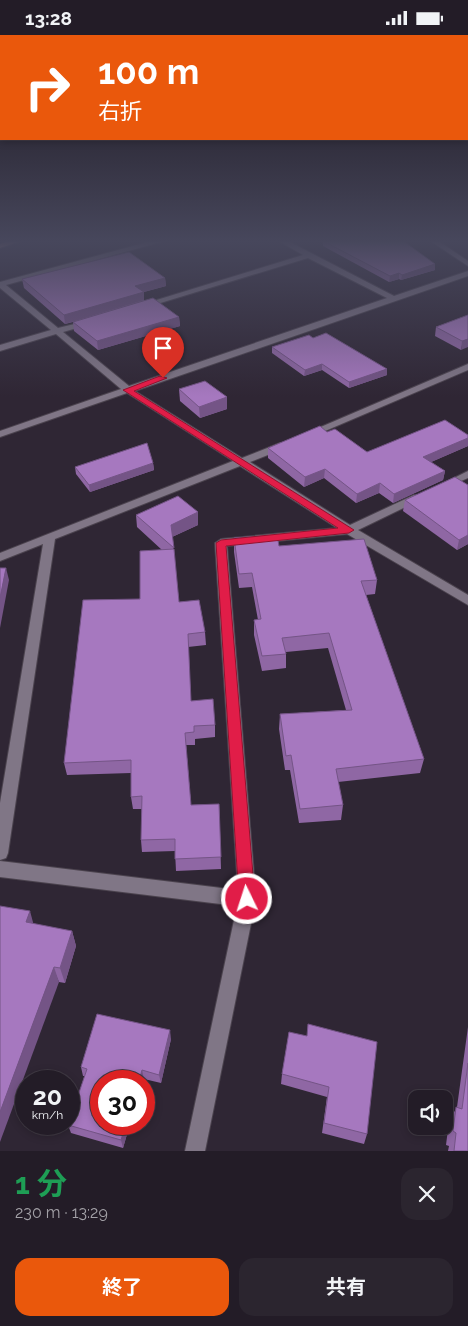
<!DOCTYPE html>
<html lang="ja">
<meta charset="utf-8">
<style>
body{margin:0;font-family:Raleway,"Noto Sans JP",sans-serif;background:#2b252f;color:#f1f3f6;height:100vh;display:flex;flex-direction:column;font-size:19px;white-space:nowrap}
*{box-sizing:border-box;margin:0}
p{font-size:16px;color:#a3a1a7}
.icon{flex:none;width:28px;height:28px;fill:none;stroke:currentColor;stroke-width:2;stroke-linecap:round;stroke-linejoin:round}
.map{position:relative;height:1116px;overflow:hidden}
.sheet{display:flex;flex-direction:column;background:#231c27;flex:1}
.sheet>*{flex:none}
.banner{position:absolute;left:0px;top:0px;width:469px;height:105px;box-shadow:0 2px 8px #0003,0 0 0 1px #403a44;background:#ea580c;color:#fff;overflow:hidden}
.controls{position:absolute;left:408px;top:1055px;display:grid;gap:10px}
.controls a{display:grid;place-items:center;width:45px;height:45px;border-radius:10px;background:#231c27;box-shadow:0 2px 8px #0003,0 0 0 1px #403a44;font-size:25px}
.speed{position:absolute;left:15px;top:1035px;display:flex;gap:10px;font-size:25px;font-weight:700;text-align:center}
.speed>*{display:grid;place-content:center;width:65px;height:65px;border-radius:50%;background:#231c27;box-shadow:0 2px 8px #0003,0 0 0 1px #403a44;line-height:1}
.speed small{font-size:12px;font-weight:400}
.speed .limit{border:8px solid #d22;background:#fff;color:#111}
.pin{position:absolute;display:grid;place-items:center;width:42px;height:42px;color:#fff;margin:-51px -21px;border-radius:50% 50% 50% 0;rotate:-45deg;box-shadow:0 0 5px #0007}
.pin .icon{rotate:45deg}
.me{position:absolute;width:55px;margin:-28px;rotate:356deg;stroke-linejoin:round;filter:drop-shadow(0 0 4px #0008)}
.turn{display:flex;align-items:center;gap:18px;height:105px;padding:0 15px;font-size:22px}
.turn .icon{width:65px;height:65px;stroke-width:2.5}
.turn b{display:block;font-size:35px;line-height:42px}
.round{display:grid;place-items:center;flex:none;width:52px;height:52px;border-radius:15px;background:#2b252f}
.head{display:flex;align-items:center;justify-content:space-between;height:85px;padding:0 15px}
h1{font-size:30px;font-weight:700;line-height:38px;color:#1e9e55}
.button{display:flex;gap:10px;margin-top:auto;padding:10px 15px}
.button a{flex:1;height:58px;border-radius:15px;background:#ea580c;color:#fff;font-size:20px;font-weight:700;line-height:58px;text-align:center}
.button a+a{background:#2b252f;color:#f1f3f6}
.status{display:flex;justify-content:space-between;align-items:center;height:35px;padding:0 25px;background:#231c27;direction:ltr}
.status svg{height:14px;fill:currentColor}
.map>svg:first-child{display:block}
</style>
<div class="status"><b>13:28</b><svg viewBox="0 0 49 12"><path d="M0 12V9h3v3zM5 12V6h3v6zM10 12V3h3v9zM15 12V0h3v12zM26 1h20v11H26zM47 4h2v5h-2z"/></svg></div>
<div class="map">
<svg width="468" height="1116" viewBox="0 0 468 1116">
<rect width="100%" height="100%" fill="#2f2634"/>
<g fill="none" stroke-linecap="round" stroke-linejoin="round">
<g stroke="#4b434e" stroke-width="2">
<g id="minor">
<polygon points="155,205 168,205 6,250 58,293 91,285 91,289 63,297 129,351 387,263 308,223 144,273 137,271 303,220 277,205 286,205 394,261 468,236 468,241 135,356 242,423 280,408 288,408 289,410 288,412 250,427 350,490 414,460 422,460 424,462 422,464 358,495 468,560 468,570 347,499 227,511 256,864 205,1116 185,1116 237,871 0,842 0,826 238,855 215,508 221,504 337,493 240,431 55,504 8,818 6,823 0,825 0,768 43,509 0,526 0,518 233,426 127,358 0,402 0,396 121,354 56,299 0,316 0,310 51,295 0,253 0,247"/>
<polygon points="429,205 437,205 468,226 468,231"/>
<polygon points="468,329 468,335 311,402 303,402 302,400"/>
<polygon points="468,436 468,443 443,454 438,451"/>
</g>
</g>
<g stroke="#4b434e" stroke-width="2">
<polygon id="major" points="12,205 24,205 0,213 0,209"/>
</g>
<use href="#minor" fill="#807686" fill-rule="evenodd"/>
<use href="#major" fill="#c49082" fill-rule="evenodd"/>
</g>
<g fill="#8f67a4">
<polygon points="323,206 435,235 401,245 399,244 389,247 323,211"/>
<polygon points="165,243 166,251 144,257 144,265 179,282 180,291 98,315 74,296 73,287 65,289 24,253 22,244"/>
<polygon points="468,280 461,315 435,301 436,292"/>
<polygon points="313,303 387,340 349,353 322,335 304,341 272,318 272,312"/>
<polygon points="179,354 227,362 227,374 200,383 180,366"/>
<polygon points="327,397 367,417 468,400 468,411 431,427 445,436 443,445 393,468 379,458 356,468 324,443 304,452 268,423 268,413"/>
<polygon points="153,428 154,435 90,457 76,439 75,432"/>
<polygon points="468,450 468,509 457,515 403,476 405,465"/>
<polygon points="198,477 198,490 172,502 179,567 205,597 206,610 188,612 191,666 215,690 215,702 195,704 195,710 186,710 191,770 219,769 221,834 176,836 175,816 142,817 141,805 142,774 133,774 131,762 131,738 67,740 64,728 162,515 137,492 136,480"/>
<polygon points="234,503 279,511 377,545 375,559 366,560 424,724 420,738 338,747 343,770 341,785 299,788 290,735 285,735 279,694 280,679 346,675 328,613 286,617 286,633 262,636 254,600 254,585 258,585 252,552 239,553 234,517"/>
<polygon points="34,889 72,896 76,911 65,948 59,947"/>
<polygon points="468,992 468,1116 448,1116 449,1111 446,1110 449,1086 457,1072"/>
<polygon points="289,997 367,1099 364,1109 322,1098 327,1062 281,1049 282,1039"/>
<polygon points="171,1004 161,1048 144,1044 143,1046 101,1046 130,1089 123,1113 71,1098 68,1090 85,1041 83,1041 81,1032"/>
</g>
<g fill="#745486">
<polygon points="435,229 435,235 401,245 402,240"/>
<polygon points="399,238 399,244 389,247 390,241"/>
<polygon points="165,243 166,251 136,259 135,251"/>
<polygon points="144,257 144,265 65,289 64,280"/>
<polygon points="179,282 180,291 98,315 97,306"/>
<polygon points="468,304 468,312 461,315 462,306"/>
<polygon points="322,329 322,335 304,341 305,335"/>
<polygon points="387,334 387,340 349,353 349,347"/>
<polygon points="227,362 227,374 200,383 199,372"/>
<polygon points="468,403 468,411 422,431 423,422"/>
<polygon points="153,428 154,435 90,457 89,450"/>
<polygon points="325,434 324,443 304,452 305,442"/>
<polygon points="445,436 443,445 393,468 394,459"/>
<polygon points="380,448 379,458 356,468 357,459"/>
<polygon points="198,477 198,490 172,502 171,490"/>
<polygon points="468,500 468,509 457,515 459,505"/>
<polygon points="6,533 9,545 0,593 0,563"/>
<polygon points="30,876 34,891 26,887"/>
<polygon points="72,896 76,911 65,948 60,933"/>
<polygon points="54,932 59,947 0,1107 0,1077"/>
<polygon points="170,995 171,1004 161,1048 159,1040"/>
<polygon points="142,1035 144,1044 143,1046 139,1046"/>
<polygon points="126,1089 130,1089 123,1113 121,1105"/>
</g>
<g fill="#a678bf" stroke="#745486">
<polygon points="325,205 402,205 435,229 402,240 399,238 390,241 323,206"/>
<polygon points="129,217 165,243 135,251 144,257 64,280 22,244"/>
<polygon points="153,263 179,282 97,306 73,287"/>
<polygon points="468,280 468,304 462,306 436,292"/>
<polygon points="326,298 387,334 349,347 322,329 305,335 272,312 309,300 313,303"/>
<polygon points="205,346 227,362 199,372 179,354"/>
<polygon points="445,385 468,400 468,403 423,422 445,436 394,459 380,448 357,459 325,434 305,442 268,413 320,391 327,397 335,394 367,417"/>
<polygon points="147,408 153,428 89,450 75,432"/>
<polygon points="455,442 468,450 468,500 459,505 405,465"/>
<polygon points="178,461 198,477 171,490 174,513 136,480"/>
<polygon points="277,500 279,511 364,504 377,545 361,546 424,724 336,734 343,770 300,774 291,720 286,721 280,679 352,675 329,598 282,603 286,619 262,621 254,585 261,584 252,538 239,539 234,503"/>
<polygon points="174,514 179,567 199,565 205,597 188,599 191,666 213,664 215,690 194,691 194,697 185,698 191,770 219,769 221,822 175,824 175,804 141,805 142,761 131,762 131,725 64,728 83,565 140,564 140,516"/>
<polygon points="0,533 6,533 0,563"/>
<polygon points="0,871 30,876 26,887 72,896 60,933 54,932 0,1077"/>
<polygon points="97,979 170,995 159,1040 142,1035 139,1046 101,1046 101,1089 126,1089 121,1105 68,1090 87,1034 81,1032"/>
<polygon points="308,989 377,1007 367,1099 324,1088 329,1052 282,1039 289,997 307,1001"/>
<polygon points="468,1028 468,1116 454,1116 456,1098 453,1096 456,1072 462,1074"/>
</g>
<linearGradient id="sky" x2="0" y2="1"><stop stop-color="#1a151d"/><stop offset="0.57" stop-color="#47475c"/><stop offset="1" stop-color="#47475c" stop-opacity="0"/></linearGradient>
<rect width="468" height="362" fill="url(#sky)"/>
<polygon fill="#e11d48" stroke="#92132f" points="160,341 167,343 134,356 354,495 349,498 226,511 255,864 253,869 247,871 242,869 239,864 216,508 221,505 338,493 123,355"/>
</svg>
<div class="controls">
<a><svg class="icon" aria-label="sound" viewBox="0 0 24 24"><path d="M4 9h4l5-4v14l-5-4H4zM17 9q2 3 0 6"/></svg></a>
</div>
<div class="speed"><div>20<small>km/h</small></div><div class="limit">30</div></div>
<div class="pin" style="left:163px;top:343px;background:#d93025"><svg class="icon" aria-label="arrive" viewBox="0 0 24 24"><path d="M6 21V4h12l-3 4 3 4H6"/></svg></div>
<svg class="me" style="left:247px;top:864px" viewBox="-20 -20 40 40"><circle r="17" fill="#e11d48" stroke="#fff" stroke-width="3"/><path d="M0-11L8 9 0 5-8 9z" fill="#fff"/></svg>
<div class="banner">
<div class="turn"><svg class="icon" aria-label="right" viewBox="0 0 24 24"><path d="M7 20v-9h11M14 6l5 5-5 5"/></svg><div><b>100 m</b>右折</div></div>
</div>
</div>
<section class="sheet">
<div class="head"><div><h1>1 分</h1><p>230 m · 13:29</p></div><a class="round"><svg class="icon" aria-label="close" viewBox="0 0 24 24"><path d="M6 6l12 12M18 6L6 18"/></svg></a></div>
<div class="button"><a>終了</a><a>共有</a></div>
</section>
